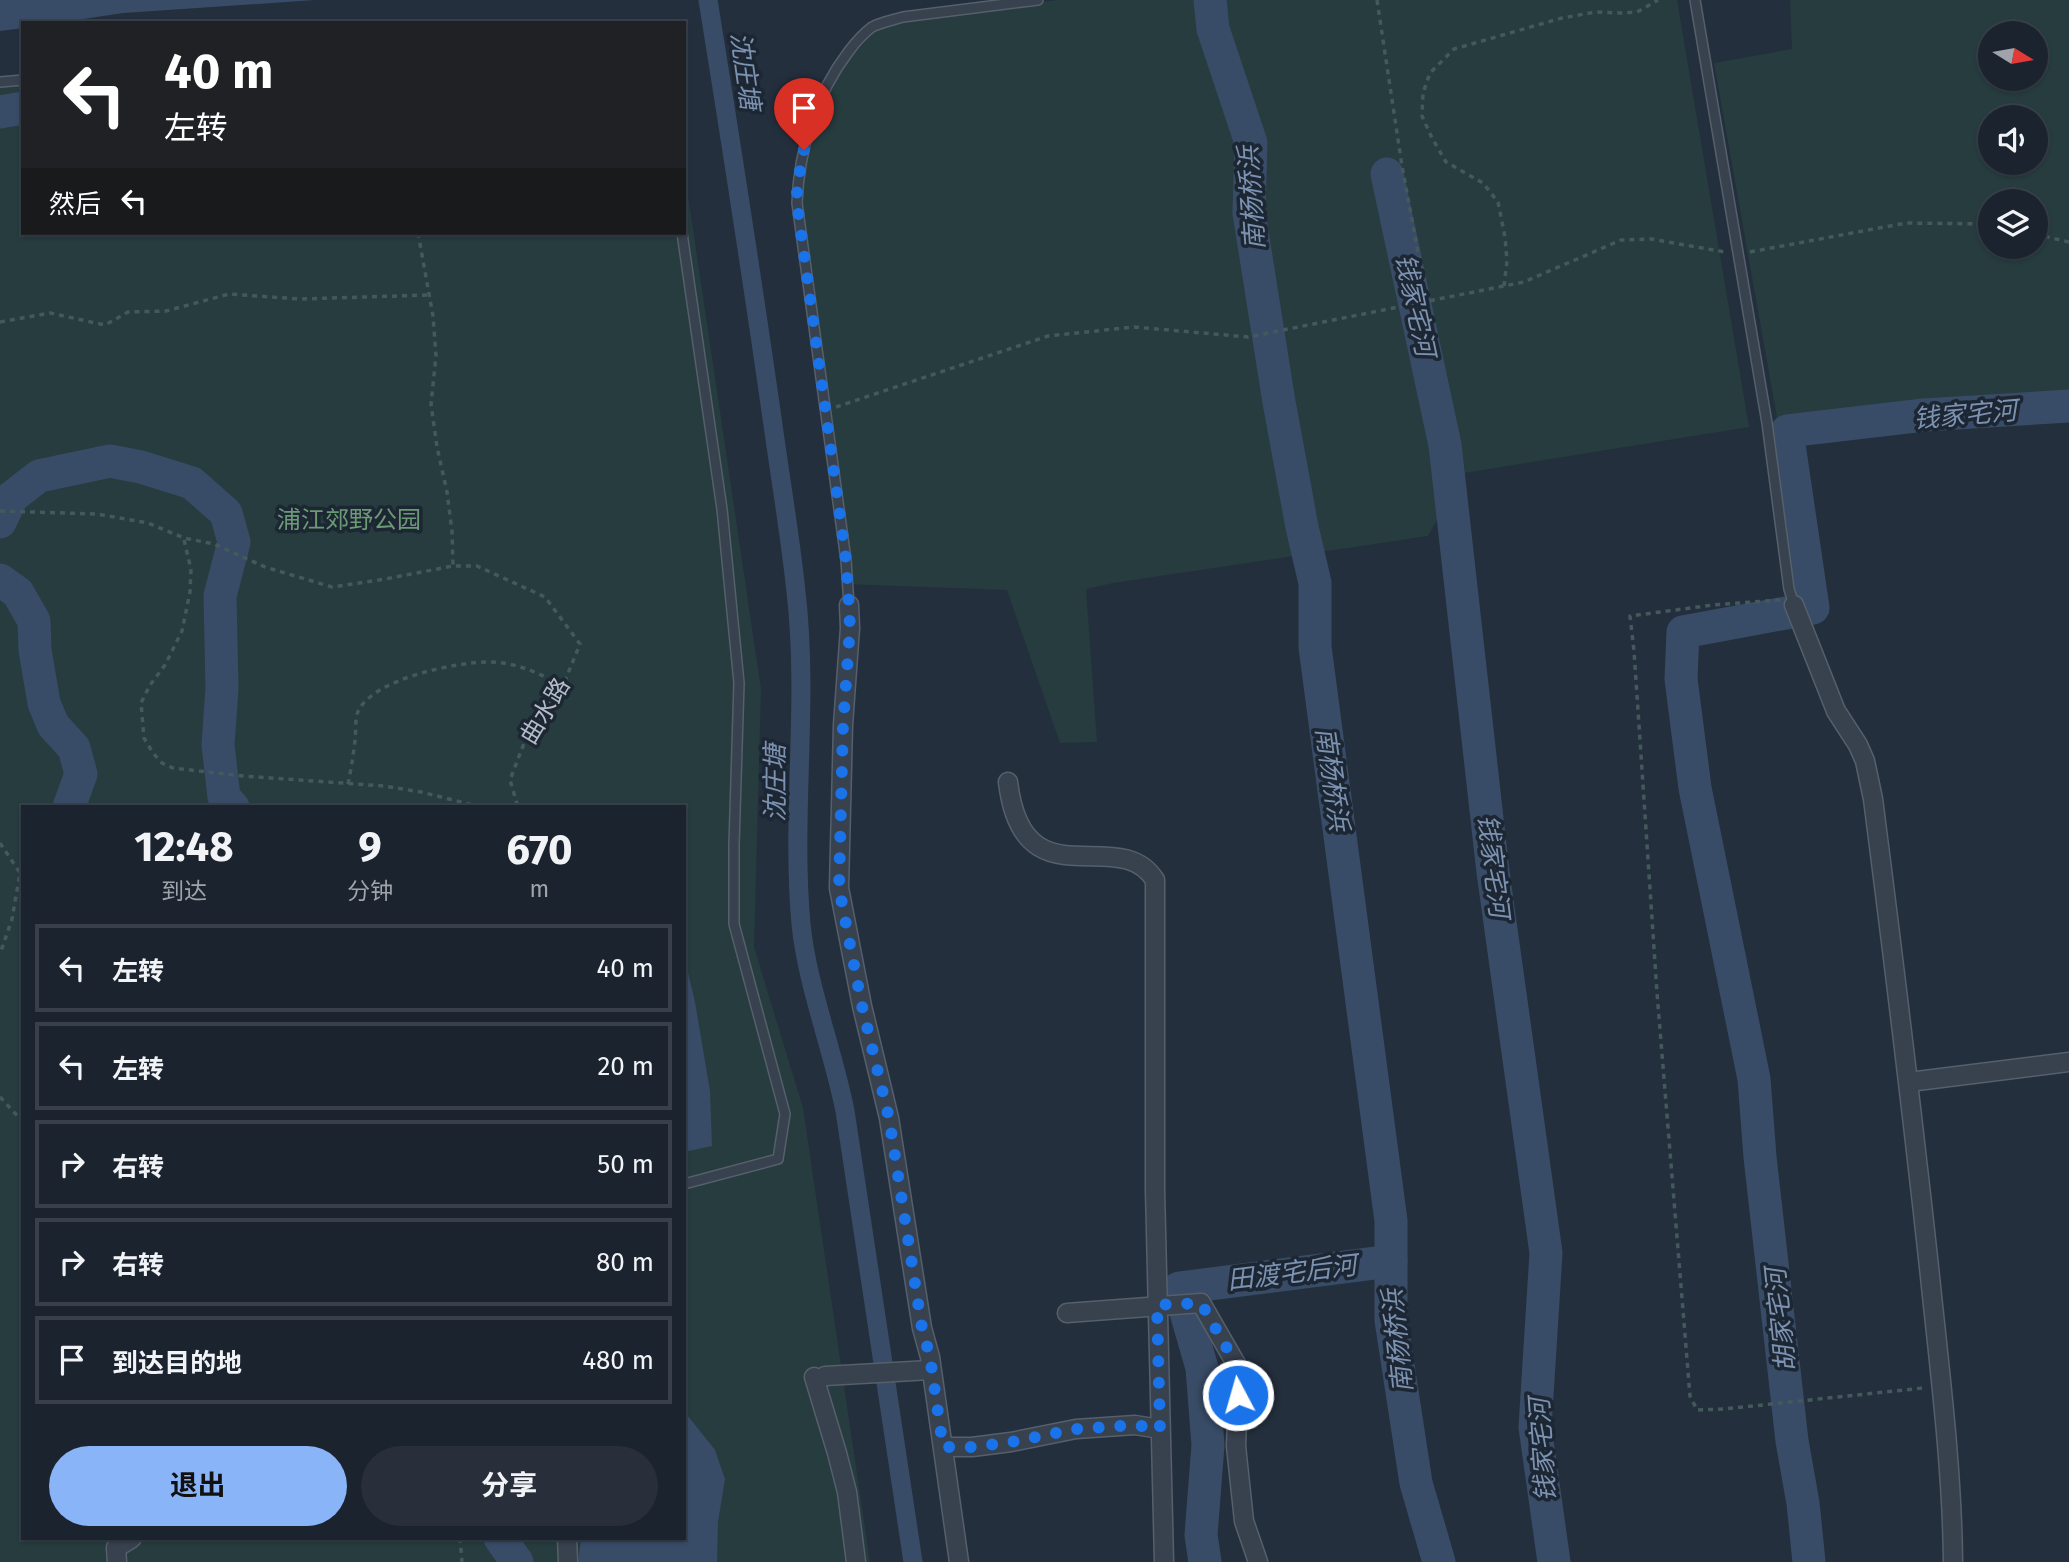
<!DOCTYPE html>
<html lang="zh">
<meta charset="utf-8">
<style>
body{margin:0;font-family:"Fira Sans","Noto Sans SC",sans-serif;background:#282f3a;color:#f1f3f6;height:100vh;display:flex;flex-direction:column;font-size:26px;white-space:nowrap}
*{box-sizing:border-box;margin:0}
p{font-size:23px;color:#a0a4aa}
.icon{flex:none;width:38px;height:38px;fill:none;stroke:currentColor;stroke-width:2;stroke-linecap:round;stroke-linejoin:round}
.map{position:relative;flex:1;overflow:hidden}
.side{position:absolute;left:21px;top:805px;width:665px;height:735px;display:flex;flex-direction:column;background:#1b232e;border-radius:0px;box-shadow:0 2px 5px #0004,0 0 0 2px #39404a}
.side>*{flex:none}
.banner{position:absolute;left:21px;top:21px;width:665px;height:214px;border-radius:0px;box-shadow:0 2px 5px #0004,0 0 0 2px #39404a;background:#202124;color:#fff;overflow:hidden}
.needle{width:46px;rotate:101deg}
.fabs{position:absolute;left:1978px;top:21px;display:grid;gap:14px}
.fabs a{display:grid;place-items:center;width:70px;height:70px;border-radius:50%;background:#1b232e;box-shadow:0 2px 5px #0004,0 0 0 2px #39404a;font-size:35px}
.pin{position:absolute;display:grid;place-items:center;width:60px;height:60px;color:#fff;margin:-72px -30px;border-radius:50% 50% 50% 0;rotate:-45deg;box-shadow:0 0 7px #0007}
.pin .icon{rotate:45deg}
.me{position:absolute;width:77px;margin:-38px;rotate:354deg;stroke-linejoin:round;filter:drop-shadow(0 0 5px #0008)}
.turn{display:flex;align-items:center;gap:24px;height:147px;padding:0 28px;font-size:32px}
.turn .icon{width:91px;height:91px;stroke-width:2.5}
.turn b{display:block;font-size:49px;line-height:60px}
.then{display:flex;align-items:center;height:66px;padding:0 28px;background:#0003;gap:14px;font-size:26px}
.eta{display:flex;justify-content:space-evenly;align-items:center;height:119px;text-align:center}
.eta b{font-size:42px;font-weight:700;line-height:49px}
.action{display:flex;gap:14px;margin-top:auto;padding:14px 28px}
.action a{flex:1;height:80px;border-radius:42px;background:#8ab4f8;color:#111;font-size:28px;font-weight:700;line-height:80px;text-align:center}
.action a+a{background:#282f3a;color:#f1f3f6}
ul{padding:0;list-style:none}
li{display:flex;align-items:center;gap:21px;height:88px;margin:0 14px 10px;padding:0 14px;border:4px solid #39404a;border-radius:0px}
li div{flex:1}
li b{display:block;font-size:26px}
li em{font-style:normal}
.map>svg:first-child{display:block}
</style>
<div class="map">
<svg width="2069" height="1562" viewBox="0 0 2069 1562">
<rect width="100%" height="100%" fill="#242f3e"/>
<g fill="#263c3f" fill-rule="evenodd">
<polygon points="1058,0 1677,0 1749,427 1464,473 1428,536 1113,583 1086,589 1097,742 1060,743 1007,590 847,584 797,186 830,79 884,22 912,16"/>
<path d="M1790,0H2069V399L1778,423L1714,63L1792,49ZM1990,33H2035V79H1990ZM2035,117V163H1990V117ZM1990,201H2035V247H1990Z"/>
<path d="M23,79V233H684V168L761,689L754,947L803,1108L870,1562H0V81ZM23,807H684V1538H23Z"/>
</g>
<g fill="#394c67">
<polygon points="0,0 315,0 123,13 57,23 23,23 23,28 0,31"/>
<polygon points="684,956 695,1002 710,1091 712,1146 684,1152"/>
<polygon points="684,1411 715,1450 725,1479 718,1522 717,1562 578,1562 581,1538 684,1538"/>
</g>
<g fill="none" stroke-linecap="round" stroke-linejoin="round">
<path stroke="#394c67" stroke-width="19" d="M708,0C732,149 755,297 776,446C783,495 791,543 796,592C809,702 791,814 801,924C807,985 833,1050 845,1111L913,1562"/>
<g stroke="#394c67" stroke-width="33">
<polyline points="1210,0 1213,29 1251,143 1249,213 1279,402 1302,527 1315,583 1315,647 1391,1221 1391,1320 1416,1483 1439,1562"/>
<polyline points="0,112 23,108"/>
<polyline points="1387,174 1445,445 1493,872 1546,1253 1535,1427 1554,1562"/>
<polyline points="0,522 12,497 39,476 110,461 141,467 192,483 226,513 234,542 220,596 222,688 218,745 224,797 233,807"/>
<polyline points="0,580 18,593 34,621 35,650 44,703 53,725 74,748 81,774 69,807"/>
<polyline points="500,1538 517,1562"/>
<polyline points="1205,1562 1201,1535 1208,1445 1202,1368 1179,1288 1391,1261"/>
<polyline points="1809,1562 1803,1503 1792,1441 1760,1157 1754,1079 1695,788 1681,679 1683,632 1813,608 1787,431 1924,415 2069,406"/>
</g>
<g stroke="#565f6c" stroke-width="12">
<g id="lane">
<polyline points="1695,0 1767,423 1789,589 1794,605"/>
<polyline points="0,82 23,80"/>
<polyline points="682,233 722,509 739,683 734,845 734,924 785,1114 778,1159 684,1184"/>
<path d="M849,605L846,560L797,203C799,149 816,94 849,51C855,43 864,33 872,27C882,22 893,20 903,17L1038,0"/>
</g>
</g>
<g stroke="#565f6c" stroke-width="21">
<g id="street">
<polyline points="849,605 850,628 843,725 839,888 862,1006 889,1118 922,1328 930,1357 959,1562"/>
<path d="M1794,605L1836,711L1858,745L1865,761L1873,799C1893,955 1912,1111 1929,1267C1939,1365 1952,1464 1953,1562"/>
<path d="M1008,782C1023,906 1118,822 1155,880V1190L1164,1562"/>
<polyline points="1909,1082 2069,1062"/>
<polyline points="1067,1313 1201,1303 1239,1369 1236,1446 1244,1521 1258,1562"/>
<polyline points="825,1376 930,1370"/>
<polyline points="814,1377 837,1453 847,1492 856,1562"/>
<polyline points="943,1447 972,1447 1011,1442 1076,1429 1135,1425 1160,1429"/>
<polyline points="567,1538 568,1562"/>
<polyline points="117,1562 116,1548 132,1538"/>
</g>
</g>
<g stroke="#44595c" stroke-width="3.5" stroke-dasharray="5 5" stroke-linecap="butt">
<polyline points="1377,0 1402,166 1427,301"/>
<polyline points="418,233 433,316 436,356 431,404 437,447 447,492 452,531 453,566"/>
<polyline points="2035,234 2069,242"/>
<polyline points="1750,252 1906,223 1990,224"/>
<polyline points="1504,286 1507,261 1505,237 1498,202 1483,183 1446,162 1432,138 1422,116 1423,93 1430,73 1454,49 1562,18 1596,12 1622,13 1637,12 1658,0"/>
<polyline points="0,322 50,313 105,325 128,312 166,311 229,294 300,299 429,295"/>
<polyline points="836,407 1048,336 1134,327 1248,337 1524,282 1621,240 1651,239 1725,252"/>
<polyline points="0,511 97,514 148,523 184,538 214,544 265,567 332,587 385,579 453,566 477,566 545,597 580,644 564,683 526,738 510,780 518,807"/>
<polyline points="184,540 191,569 190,592 182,631 165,665 150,685 141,703 144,738 153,753 162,763 173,768 243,776 384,786 421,792 481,807"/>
<polyline points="1780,600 1713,605 1630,616 1634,651 1657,993 1690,1396 1697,1410 1724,1409 1923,1388"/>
<path d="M348,784C351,770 353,756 355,741C356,733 355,722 357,714C369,679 459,661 492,662C518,663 541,674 563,686"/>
<polyline points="0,843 20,873 12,919 0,954"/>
<polyline points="0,1097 23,1122"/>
<polyline points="460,1538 462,1562"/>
</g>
<use href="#lane" stroke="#38414e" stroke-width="9"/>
<use href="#street" stroke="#38414e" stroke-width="18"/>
</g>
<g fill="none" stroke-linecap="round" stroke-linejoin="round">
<polyline stroke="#1a73e8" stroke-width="12" stroke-dasharray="0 21.6" points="804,150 797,186 797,203 846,560 849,606 850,628 843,725 839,888 862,1006 889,1118 922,1328 930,1357 943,1447 972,1447 1011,1442 1076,1429 1135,1425 1160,1429 1157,1305 1201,1303 1239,1369 1238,1395"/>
</g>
<g text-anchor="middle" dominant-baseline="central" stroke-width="7" stroke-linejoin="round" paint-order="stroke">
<g font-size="24" fill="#6b9a76" stroke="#1d2633">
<text x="349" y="520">浦江郊野公园</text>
</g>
<g font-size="24" fill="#b4bcc9" stroke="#1d2633">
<text transform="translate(545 711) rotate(-59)">曲水路</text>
</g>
<g font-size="26" font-style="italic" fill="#7c92b1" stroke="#1d2633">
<text transform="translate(745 71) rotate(82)">沈庄塘</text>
<text transform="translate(1252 198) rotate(-94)">南杨桥浜</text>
<text transform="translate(1415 305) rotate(78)">钱家宅河</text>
<text transform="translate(1965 415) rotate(-5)">钱家宅河</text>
<text transform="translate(1332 779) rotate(82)">南杨桥浜</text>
<text transform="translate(775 783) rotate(-90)">沈庄塘</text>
<text transform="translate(1493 866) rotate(83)">钱家宅河</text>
<text transform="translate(1292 1273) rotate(-7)">田渡宅后河</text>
<text transform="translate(1781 1320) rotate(-96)">胡家宅河</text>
<text transform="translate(1398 1341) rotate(-96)">南杨桥浜</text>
<text transform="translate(1543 1450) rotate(-94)">钱家宅河</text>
</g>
</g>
</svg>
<div class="fabs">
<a><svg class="needle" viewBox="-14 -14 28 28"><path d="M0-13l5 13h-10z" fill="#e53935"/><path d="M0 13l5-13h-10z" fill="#a0a4aa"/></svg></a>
<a><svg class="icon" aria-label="sound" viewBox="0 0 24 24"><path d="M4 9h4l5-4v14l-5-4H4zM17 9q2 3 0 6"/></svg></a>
<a><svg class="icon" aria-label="layers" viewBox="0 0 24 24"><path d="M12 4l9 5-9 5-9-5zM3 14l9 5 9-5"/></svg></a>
</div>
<div class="pin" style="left:804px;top:150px;background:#d93025"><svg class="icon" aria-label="arrive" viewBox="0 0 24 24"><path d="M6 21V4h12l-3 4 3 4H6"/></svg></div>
<svg class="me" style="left:1238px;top:1395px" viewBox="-20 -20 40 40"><circle r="17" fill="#1a73e8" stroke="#fff" stroke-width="3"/><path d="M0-11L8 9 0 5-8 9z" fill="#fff"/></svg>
<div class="banner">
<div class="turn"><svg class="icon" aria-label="left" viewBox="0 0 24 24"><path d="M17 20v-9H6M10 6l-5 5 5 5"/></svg><div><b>40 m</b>左转</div></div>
<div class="then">然后<svg class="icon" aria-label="left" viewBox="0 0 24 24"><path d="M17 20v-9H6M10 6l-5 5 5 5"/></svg></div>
</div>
<section class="side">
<div class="eta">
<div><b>12:48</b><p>到达</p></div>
<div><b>9</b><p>分钟</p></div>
<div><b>670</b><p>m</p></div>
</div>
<ul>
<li><svg class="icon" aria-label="left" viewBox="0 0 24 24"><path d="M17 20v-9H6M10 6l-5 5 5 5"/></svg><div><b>左转</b></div><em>40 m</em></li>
<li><svg class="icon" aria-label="left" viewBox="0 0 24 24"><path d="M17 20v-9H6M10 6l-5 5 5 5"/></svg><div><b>左转</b></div><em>20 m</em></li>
<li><svg class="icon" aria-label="right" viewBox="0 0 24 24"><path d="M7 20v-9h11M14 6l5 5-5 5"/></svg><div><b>右转</b></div><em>50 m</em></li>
<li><svg class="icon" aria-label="right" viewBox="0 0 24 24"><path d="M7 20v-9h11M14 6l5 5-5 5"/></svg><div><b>右转</b></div><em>80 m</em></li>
<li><svg class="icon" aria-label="arrive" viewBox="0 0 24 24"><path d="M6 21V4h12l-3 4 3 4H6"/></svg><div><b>到达目的地</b></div><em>480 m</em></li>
</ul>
<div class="action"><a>退出</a><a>分享</a></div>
</section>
</div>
